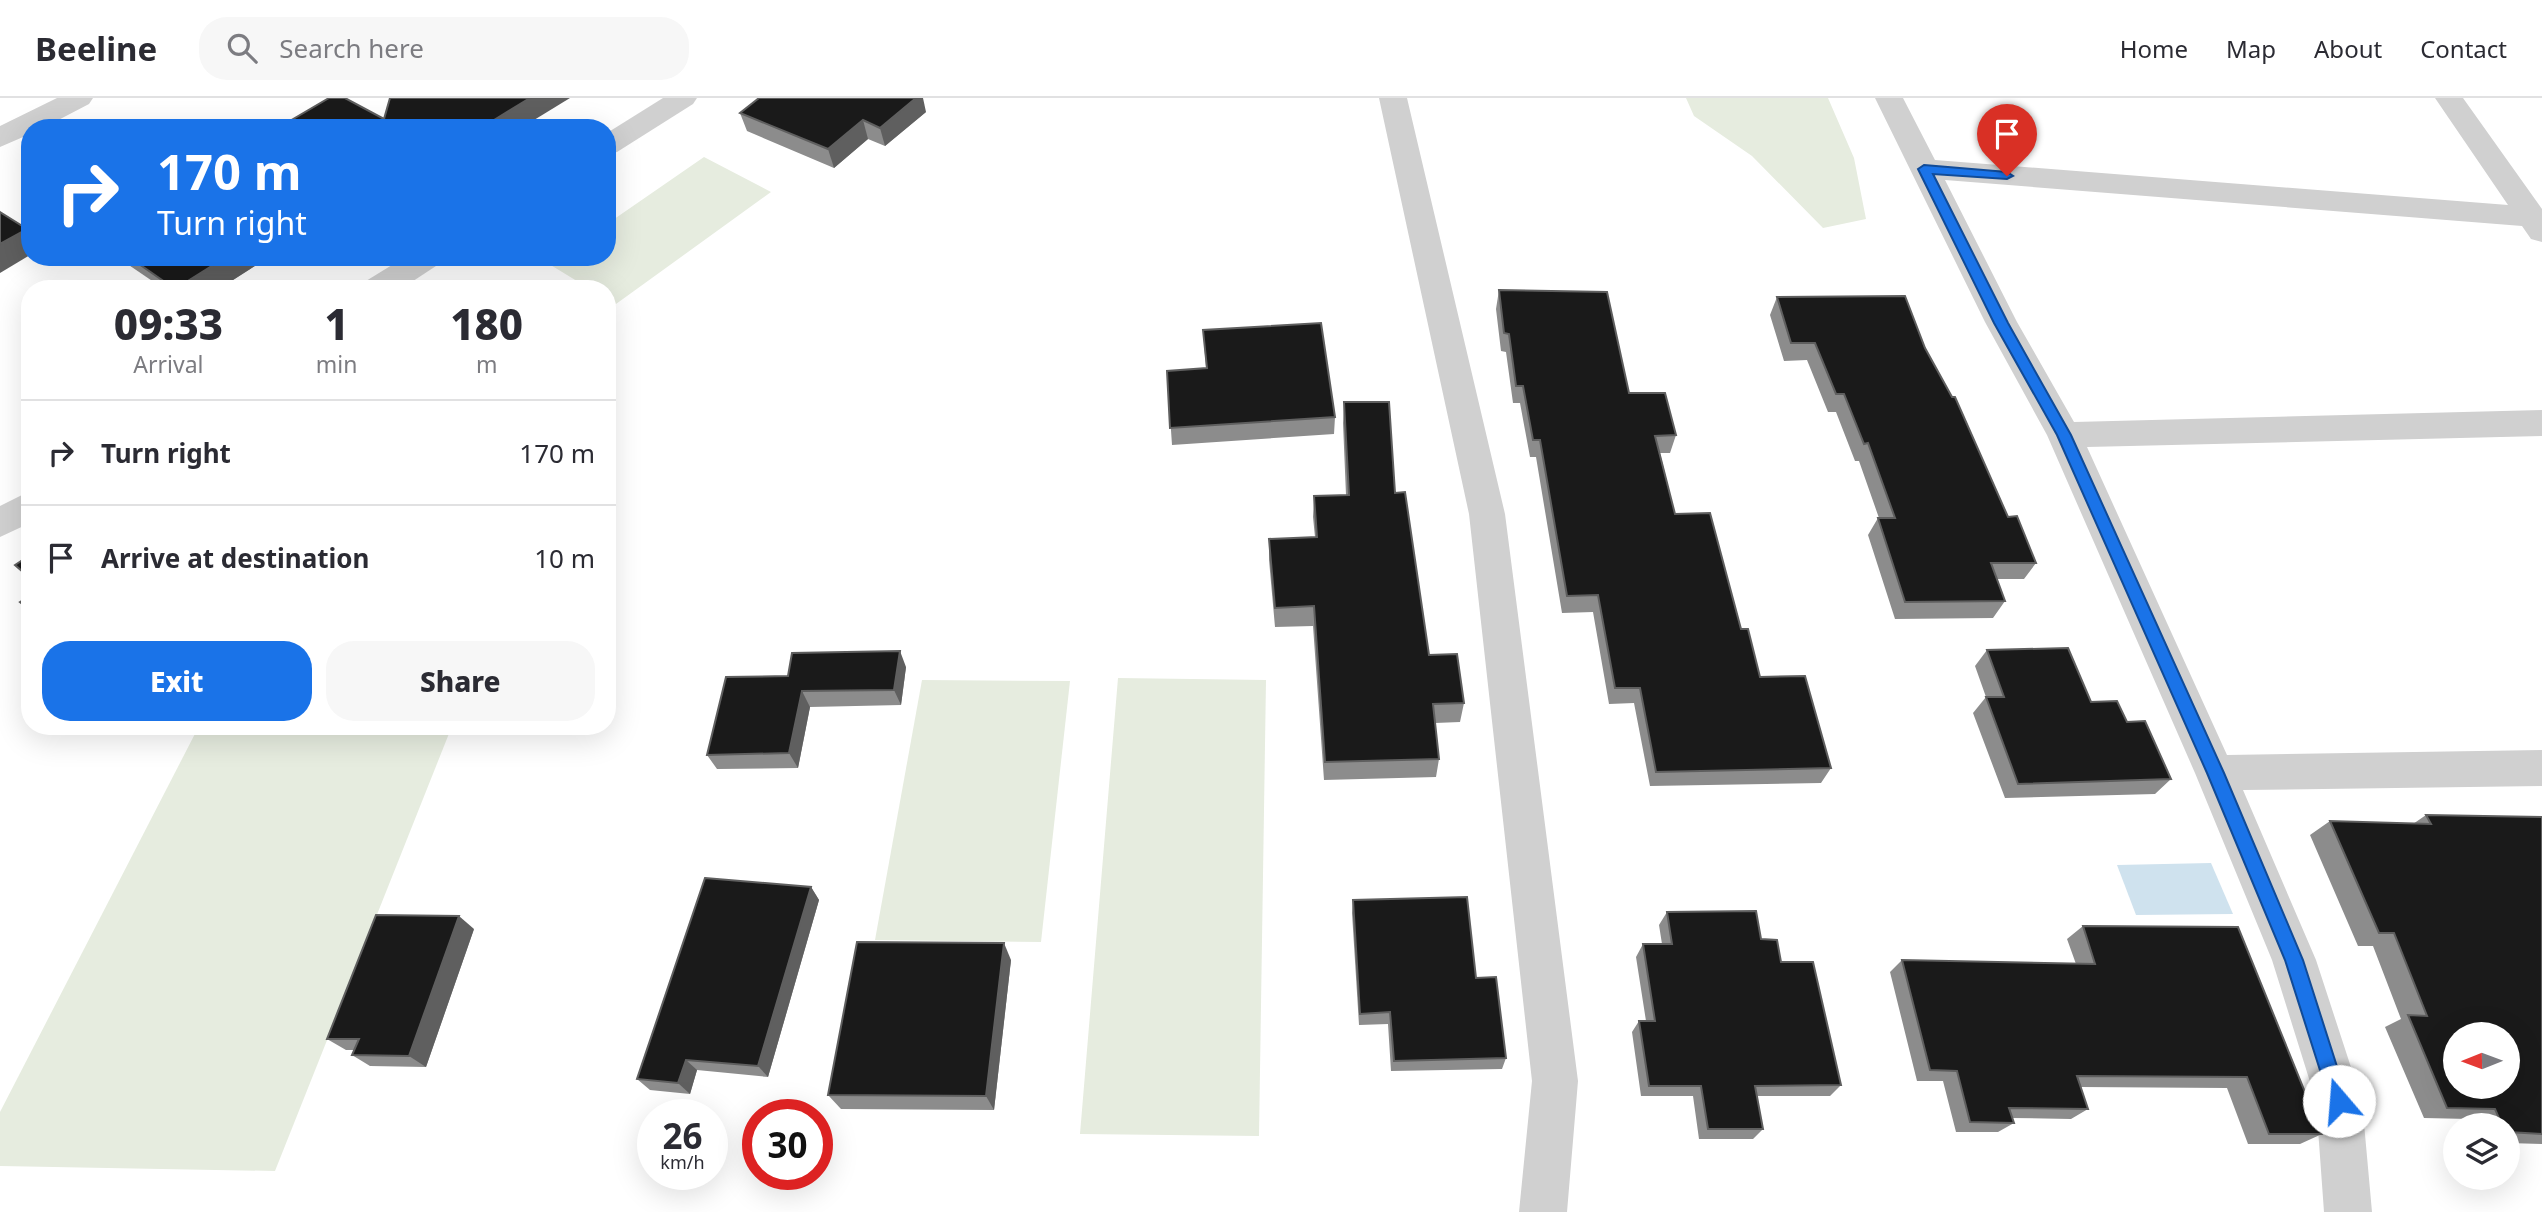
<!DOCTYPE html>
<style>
body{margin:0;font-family:"Noto Sans",sans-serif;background:#f7f7f7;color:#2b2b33;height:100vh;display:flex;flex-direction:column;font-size:26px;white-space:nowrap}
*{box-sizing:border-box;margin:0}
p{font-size:23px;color:#7c7c81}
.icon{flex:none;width:38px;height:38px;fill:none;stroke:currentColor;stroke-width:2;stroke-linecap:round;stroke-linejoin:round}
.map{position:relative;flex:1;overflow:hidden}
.sheet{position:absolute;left:21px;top:182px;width:595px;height:455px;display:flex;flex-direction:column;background:#fff;border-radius:28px;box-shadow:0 7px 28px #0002}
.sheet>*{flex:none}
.top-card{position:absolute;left:21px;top:21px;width:595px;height:147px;border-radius:28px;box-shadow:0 7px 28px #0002;background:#1a73e8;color:#fff;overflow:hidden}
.needle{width:46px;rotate:269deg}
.controls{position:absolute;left:2443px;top:924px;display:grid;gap:14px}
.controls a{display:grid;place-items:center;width:77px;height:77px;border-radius:50%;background:#fff;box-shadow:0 7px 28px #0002;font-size:35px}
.speed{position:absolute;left:637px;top:1001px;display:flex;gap:14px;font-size:35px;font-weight:700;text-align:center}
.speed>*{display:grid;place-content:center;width:91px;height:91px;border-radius:50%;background:#fff;box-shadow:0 7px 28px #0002;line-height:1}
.speed small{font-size:18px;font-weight:400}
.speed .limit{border:10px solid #d22;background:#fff;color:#111}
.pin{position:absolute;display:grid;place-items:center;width:60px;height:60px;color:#fff;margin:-72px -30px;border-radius:50% 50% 50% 0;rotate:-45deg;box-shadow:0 0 7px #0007}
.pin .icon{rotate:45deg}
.me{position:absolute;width:77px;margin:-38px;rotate:342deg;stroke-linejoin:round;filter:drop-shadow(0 0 5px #0008)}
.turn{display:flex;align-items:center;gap:24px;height:147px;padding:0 21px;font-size:32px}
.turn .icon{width:91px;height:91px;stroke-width:2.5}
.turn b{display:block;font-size:49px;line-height:60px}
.eta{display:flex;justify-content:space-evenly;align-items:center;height:119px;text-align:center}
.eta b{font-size:42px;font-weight:800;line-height:49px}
.button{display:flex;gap:14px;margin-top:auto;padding:14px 21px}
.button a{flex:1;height:80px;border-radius:28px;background:#1a73e8;color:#fff;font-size:28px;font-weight:800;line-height:80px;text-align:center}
.button a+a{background:#f7f7f7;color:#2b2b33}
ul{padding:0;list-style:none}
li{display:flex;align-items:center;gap:21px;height:105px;padding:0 21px;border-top:2px solid #e1e1e2}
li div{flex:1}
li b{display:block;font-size:26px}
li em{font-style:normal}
header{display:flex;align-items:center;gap:42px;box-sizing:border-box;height:98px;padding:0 35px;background:#fff;border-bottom:2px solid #e1e1e2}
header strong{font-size:33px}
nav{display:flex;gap:38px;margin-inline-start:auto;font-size:24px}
.search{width:490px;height:63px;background:#f7f7f7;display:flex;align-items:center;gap:18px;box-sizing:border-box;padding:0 24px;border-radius:28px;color:#7c7c81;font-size:26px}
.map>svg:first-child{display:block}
</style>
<header>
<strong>Beeline</strong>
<div class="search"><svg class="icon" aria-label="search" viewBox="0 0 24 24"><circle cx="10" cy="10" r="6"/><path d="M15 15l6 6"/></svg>Search here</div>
<nav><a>Home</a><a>Map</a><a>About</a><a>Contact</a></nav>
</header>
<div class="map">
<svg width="2542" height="1114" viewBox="0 0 2542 1114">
<rect width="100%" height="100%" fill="#fff"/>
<g fill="#e6ecdf">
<polygon points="1686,0 1828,0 1854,60 1866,121 1823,130 1752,58 1694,18"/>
<polygon points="704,59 771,94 616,206 607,201 607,191 590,191 549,166 559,159 607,159 607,126"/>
<polygon points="1118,580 1266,582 1259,1038 1080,1036"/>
<polygon points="922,582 1070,583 1041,844 875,842"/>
<polygon points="199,628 452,628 275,1073 0,1068 0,1014"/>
</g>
<polygon fill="#cfe2ee" points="2211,765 2233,816 2136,817 2117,767"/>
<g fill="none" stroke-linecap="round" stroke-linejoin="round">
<g fill="#d0d0d0" fill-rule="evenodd">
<polygon points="57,0 93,0 89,6 43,30 30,30 30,36 0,49 0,28"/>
<polygon points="1379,0 1407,0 1505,416 1578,983 1567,1114 1519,1114 1532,983 1469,416"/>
<polygon points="1875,0 1903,0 1935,62 2508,107 2435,0 2463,0 2542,111 2542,144 2531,141 2522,128 1945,82 2017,224 2074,324 2542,312 2542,338 2087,349 2227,657 2542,652 2542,688 2243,692 2316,862 2362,1003 2372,1114 2324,1114 2316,1003 2272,862 2195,675 2047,337 1985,224"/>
</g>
<g fill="#d0d0d0" fill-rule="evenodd">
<polygon points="663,0 697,0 693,6 617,54 607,57 607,35"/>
<polygon points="405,159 443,159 439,166 401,191 361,191 366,183"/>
<polygon points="30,393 30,425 0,439 0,408"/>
</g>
</g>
<g fill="#8c8c8c">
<polygon points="926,14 885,48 868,41 834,70 747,33 740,15"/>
<polygon points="117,159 269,159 219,191 164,191"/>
<polygon points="1499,192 1629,295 1676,337 1670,355 1660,355 1675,416 1741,531 1760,579 1831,670 1821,685 1650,688 1634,605 1609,606 1593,514 1562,515 1536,359 1530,359 1520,305 1513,305 1506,254 1501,253 1496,211"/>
<polygon points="1777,199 1925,250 2008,419 2036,465 2024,481 1997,481 2005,503 1993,520 1895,521 1868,437 1878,420 1879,420 1859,363 1855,363 1836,314 1828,314 1807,262 1784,263 1770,217"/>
<polygon points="1203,232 1335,319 1334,336 1172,347 1167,273 1206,270"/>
<polygon points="1344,304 1395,395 1429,557 1464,605 1460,624 1435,625 1439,661 1436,679 1324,682 1313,528 1275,529 1269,462 1269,441 1315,439 1313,419 1314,398 1346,397 1343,325"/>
<polygon points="1987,552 2091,604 2127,624 2171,681 2155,696 2005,700 1973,615 1986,599 1975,568"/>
<polygon points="906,569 901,607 810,609 798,670 717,671 707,657 788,578"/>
<polygon points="2426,717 2542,719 2542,1046 2508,1045 2508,1027 2473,1027 2470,1021 2424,1020 2385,929 2401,921 2373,848 2358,848 2310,737 2330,723 2413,726"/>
<polygon points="811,789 819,802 768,979 697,972 690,996 650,992 637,981"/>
<polygon points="1353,802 1476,880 1506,960 1502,971 1391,973 1388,926 1359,927 1352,815"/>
<polygon points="1667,814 1761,841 1781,864 1841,987 1830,998 1757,998 1763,1031 1753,1041 1699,1041 1693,998 1641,998 1632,934 1639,923 1646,923 1636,859 1643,846 1662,846 1659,827"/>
<polygon points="2083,828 2322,1036 2300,1046 2248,1046 2227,990 2081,989 2088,1011 2071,1021 2012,1020 2014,1025 1998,1034 1956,1034 1943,983 1917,983 1890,874 1902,862 2076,866 2067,841"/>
<polygon points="474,831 426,969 370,968 352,957 354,952 346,952 327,941"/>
<polygon points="1011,862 994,1012 841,1011 828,997"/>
</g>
<g fill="#5f5f5f">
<polygon points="530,0 570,0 521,30 481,30"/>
<polygon points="916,0 923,0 926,14 885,48 880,30"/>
<polygon points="863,22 868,41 834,70 828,51"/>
<polygon points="27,131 30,135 30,157 0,175 0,146"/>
<polygon points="226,159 269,159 219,191 175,191"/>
<polygon points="900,553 906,569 901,607 894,592"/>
<polygon points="802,593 810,609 798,670 789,655"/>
<polygon points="811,789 819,802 768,979 758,968"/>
<polygon points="459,818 474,831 426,969 409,958"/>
<polygon points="1004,845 1011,862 994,1012 986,998"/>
<polygon points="686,962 697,972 690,996 678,985"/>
</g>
<g fill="#1a1a1a" stroke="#5f5f5f" stroke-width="2" fill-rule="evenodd">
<polygon points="329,0 345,0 384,21 390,0 530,0 481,30 278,30"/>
<polygon points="759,0 916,0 880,30 863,22 828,51 740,15"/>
<polygon points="0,114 27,131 0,146"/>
<polygon points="129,159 226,159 175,191"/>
<polygon points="1499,192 1607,194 1629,295 1665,295 1676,337 1655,338 1675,416 1710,415 1741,531 1748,531 1760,579 1805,578 1831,670 1656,674 1640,590 1615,590 1598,497 1567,498 1540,342 1533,342 1523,288 1516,288 1509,236 1504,235"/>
<polygon points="1905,198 1925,250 1952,299 1955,299 2008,419 2017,418 2036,465 1991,465 2005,503 1905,504 1878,420 1895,420 1868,345 1864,346 1844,296 1836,296 1815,245 1791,245 1777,199"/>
<polygon points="1321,225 1335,319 1170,330 1167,273 1207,270 1203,232"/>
<polygon points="1344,304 1389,304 1395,395 1405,394 1429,557 1457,556 1464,605 1433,606 1439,661 1325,664 1314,508 1275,510 1269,441 1317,439 1314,398 1349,397"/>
<polygon points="30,457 30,480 15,467"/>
<polygon points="30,498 30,512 20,504"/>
<polygon points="2068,550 2091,604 2117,603 2127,624 2145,623 2171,681 2018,686 1986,599 2004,599 1987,552"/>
<polygon points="900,553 894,592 802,593 789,655 707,657 726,579 788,578 792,555"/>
<path d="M2426,717L2542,719V1036L2508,1034V1027H2502L2495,1011L2447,1010L2408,917L2427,918L2394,835H2379L2330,723L2431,726ZM2455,936H2508V989H2455Z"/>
<polygon points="705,780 811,789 758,968 686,962 678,985 637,981"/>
<polygon points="1467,799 1476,880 1496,879 1506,960 1394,963 1390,914 1360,916 1353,802"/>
<polygon points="1756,813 1761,841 1777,842 1781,864 1813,864 1841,987 1755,988 1763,1031 1708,1031 1701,988 1649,988 1639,923 1655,923 1643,846 1672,846 1667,814"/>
<polygon points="376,817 459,818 409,958 352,957 359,941 327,941"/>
<polygon points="2083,828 2238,829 2322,1036 2269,1036 2247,979 2077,978 2088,1011 2009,1010 2014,1025 1970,1024 1957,973 1930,972 1902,862 2095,866"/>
<polygon points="857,844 1004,845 986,998 828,997"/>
</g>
<polygon fill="#1a73e8" stroke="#114b97" stroke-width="2" points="1924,67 2007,74 2013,78 2007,81 1933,76 2008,225 2071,337 2224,675 2303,862 2348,1003 2346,1010 2339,1013 2332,1010 2285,862 2207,675 2057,337 1994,225 1918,71"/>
</svg>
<div class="controls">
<a><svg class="needle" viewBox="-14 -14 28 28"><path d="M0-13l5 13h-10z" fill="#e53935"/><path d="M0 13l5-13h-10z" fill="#7c7c81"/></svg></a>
<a><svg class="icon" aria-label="layers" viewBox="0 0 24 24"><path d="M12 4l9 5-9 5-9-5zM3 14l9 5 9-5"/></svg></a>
</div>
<div class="speed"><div>26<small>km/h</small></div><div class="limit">30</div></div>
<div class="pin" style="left:2007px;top:78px;background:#d93025"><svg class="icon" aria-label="arrive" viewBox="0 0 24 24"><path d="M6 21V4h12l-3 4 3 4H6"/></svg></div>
<svg class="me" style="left:2339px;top:1003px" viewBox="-20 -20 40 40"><circle r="19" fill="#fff"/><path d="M0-13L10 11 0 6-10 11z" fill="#1a73e8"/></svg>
<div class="top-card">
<div class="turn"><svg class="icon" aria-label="right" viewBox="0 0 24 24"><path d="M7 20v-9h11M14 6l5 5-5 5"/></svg><div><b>170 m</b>Turn right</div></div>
</div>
<section class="sheet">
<div class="eta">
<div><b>09:33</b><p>Arrival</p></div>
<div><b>1</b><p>min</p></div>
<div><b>180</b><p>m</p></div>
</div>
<ul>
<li><svg class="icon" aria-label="right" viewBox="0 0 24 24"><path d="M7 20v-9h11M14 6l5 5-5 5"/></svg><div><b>Turn right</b></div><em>170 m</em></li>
<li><svg class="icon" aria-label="arrive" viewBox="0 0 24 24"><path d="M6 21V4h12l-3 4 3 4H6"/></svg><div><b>Arrive at destination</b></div><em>10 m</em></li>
</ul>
<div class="button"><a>Exit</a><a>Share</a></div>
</section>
</div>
